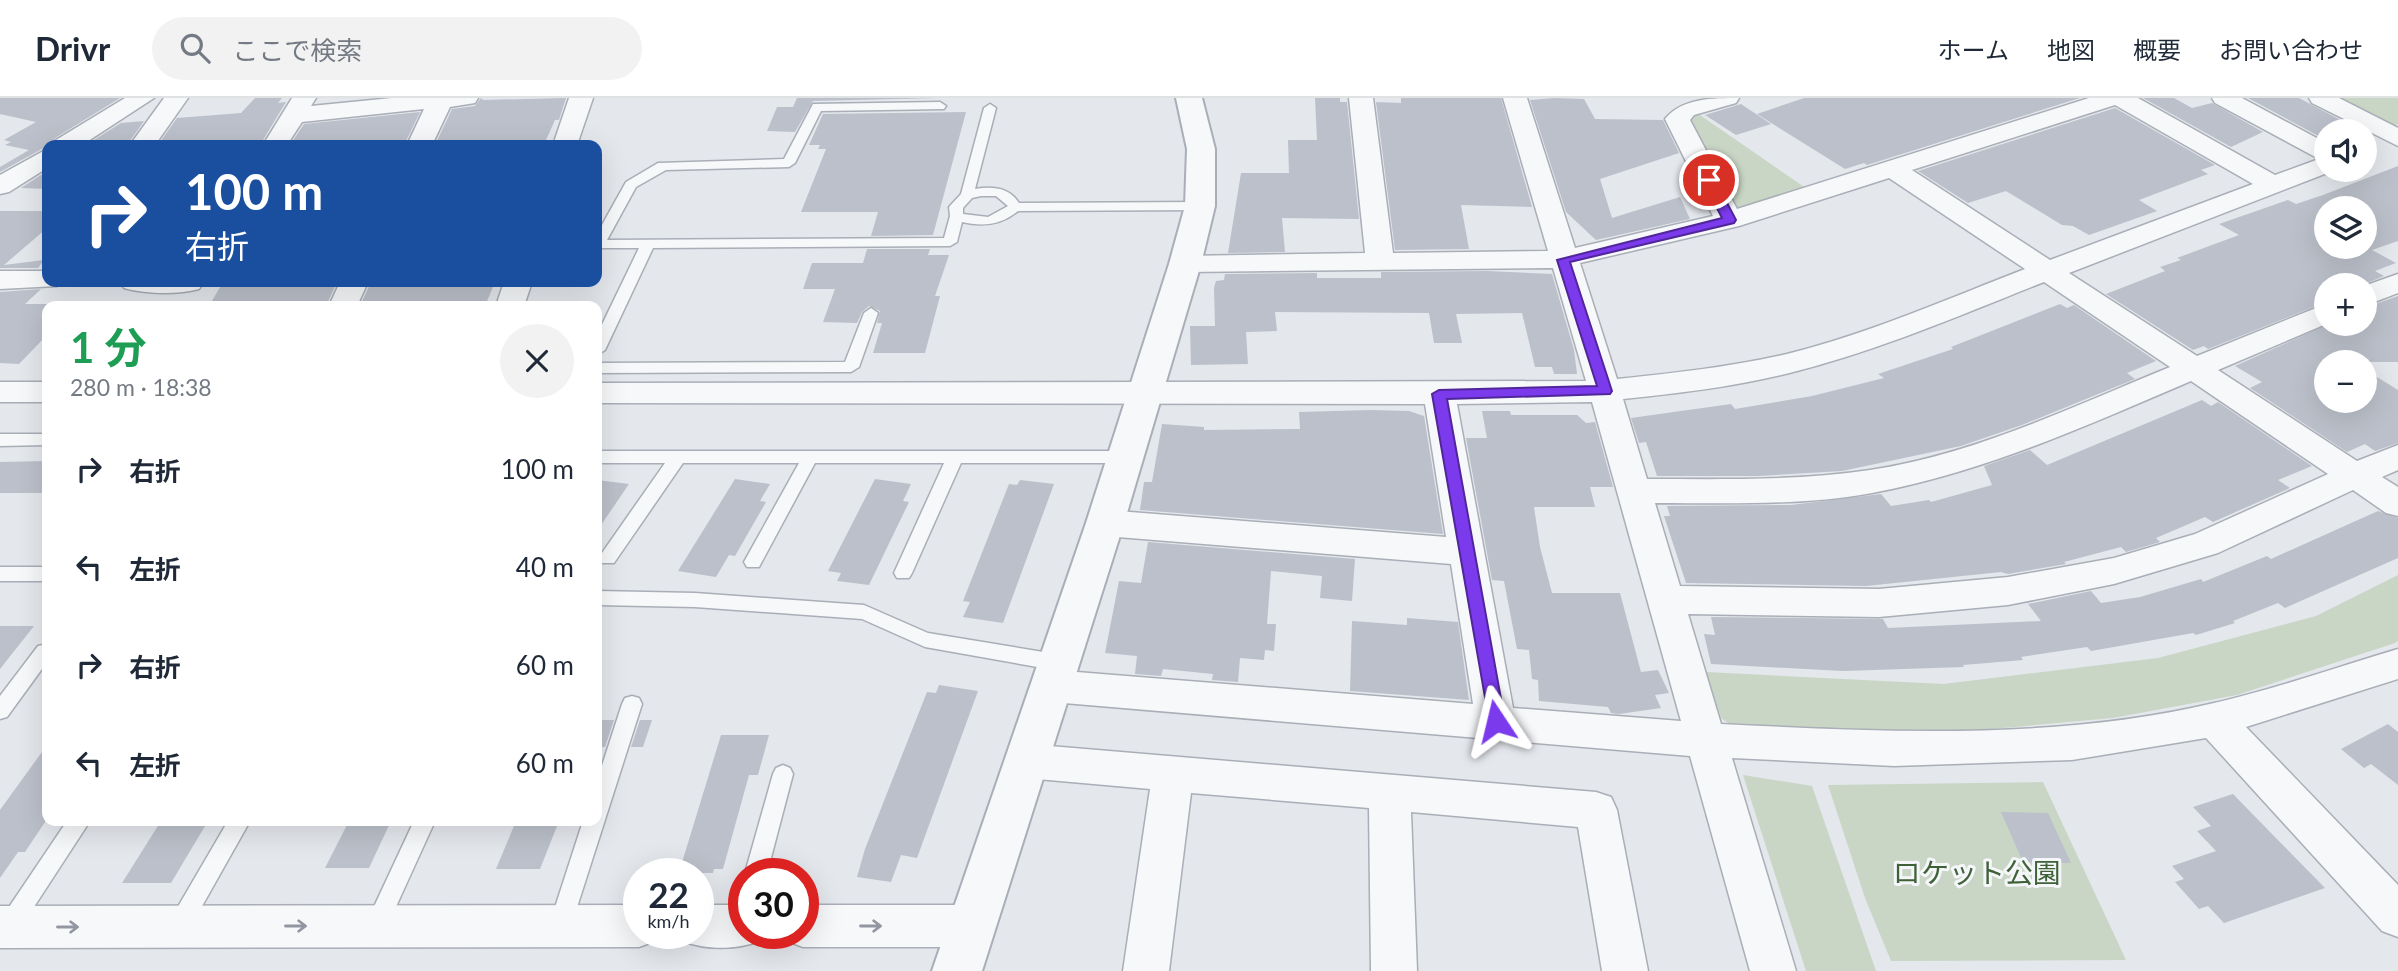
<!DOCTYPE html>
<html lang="ja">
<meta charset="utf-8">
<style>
body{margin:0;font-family:Lato,"Noto Sans JP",sans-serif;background:#f2f2f3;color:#1f2937;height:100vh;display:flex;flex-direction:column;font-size:26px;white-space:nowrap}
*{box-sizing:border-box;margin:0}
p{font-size:23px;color:#747a83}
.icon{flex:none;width:38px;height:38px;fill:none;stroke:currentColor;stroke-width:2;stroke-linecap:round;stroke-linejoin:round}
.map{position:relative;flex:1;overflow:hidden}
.side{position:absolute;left:42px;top:203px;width:560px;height:525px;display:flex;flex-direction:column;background:#fff;border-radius:14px;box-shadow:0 7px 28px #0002}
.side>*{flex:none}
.top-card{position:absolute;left:42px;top:42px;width:560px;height:147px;border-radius:14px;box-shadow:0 7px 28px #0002;background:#1a4fa0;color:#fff;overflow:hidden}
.buttons{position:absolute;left:2314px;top:21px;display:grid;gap:14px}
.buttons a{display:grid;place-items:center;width:63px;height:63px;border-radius:50%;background:#fff;box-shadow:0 7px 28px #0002;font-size:35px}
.speed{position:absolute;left:623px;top:760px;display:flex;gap:14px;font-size:35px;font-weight:700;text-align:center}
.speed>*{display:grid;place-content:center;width:91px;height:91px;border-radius:50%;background:#fff;box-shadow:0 7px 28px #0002;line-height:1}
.speed small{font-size:18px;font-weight:400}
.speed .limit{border:10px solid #d22;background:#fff;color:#111}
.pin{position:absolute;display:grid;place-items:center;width:60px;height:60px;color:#fff;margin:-30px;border:4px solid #fff;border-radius:50%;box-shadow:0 2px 7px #0007}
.me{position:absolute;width:77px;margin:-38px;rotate:350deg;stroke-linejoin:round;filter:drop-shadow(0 0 5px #0008)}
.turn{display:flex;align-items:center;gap:24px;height:147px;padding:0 28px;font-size:32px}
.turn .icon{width:91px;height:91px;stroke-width:2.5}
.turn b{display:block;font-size:49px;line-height:60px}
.round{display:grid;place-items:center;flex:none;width:74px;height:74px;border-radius:37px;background:#f2f2f3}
.overview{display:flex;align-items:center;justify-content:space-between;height:119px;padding:0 28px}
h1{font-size:42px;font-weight:700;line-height:52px;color:#1e9e55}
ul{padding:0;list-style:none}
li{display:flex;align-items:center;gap:21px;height:98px;padding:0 28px}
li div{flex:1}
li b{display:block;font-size:26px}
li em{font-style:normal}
header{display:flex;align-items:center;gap:42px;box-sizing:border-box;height:98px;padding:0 35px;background:#fff;border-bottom:2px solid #e0e1e3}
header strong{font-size:33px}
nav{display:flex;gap:38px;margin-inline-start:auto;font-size:24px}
.search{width:490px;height:63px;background:#f2f2f3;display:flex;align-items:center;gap:18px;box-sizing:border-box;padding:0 24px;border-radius:38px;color:#747a83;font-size:26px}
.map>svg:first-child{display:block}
</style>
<header>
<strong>Drivr</strong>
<div class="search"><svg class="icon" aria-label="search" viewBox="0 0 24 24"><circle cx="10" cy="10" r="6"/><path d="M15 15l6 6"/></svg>ここで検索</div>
<nav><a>ホーム</a><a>地図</a><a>概要</a><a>お問い合わせ</a></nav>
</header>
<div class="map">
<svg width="2398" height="873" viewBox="0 0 2398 873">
<rect width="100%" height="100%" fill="#e4e7ec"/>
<g fill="#c9d6c5">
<polygon points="2332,0 2398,0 2398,26 2393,28"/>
<polygon points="1697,15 1807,91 1741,113 1729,109 1687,21"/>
<polygon points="2398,477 2398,543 2395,545 2237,597 2113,620 1992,631 1898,635 1731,627 1721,620 1706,574 1943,586 2158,560 2316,518"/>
<polygon points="1743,677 1812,688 1876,873 1806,873"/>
<polygon points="2043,684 2126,862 1891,863 1865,800 1828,687"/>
</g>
<g fill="#bbc0ca" fill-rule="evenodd">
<polygon points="0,0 120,0 55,40 49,47 0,74 0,69 29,52 5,47 11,44 4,42 36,24 0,16"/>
<polygon points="255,0 282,0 278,5 286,4 260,47 158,47 177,20 241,15"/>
<polygon points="481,0 483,2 566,0 559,22 555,22 546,42 435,47 452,11 475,8"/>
<polygon points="797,0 940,0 813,3 795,34 767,33 777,9 793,9"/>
<polygon points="1315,0 1340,0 1340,4 1347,4 1359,121 1282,120 1285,154 1228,155 1241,75 1289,75 1288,42 1317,42"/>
<polygon points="1401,0 1501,0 1532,109 1461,107 1469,151 1395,152 1376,4 1401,5"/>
<polygon points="1554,0 1584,1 1595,21 1663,22 1679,55 1600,81 1612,120 1680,99 1690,121 1596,142 1566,114 1530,2"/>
<polygon points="1804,0 2080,0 1867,67 1864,65 1845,71 1757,16"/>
<polygon points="2143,0 2174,0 2192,10 2212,5 2263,34 2231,49"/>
<polygon points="2248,0 2299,0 2346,25 2344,26 2353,33 2326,33 2326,42"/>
<polygon points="1741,6 1771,26 1736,37 1705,17"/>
<polygon points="2115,10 2215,67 2201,72 2208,76 2139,102 2157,113 2089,137 2073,128 2062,127 2006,93 1968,105 1918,73"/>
<polygon points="420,14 404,47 290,47 304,26"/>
<polygon points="966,14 933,137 871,138 878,114 801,114 826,51 818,51 820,47 809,47 823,16"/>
<polygon points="144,23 127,47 86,47 121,25"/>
<path d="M2398,68V143L2372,152L2396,165L2375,173L2384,178L2362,187H2326V204L2208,251L2204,248L2193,252L2106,196L2165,173L2160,169L2181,162L2177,160L2239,137L2219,126L2288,102L2296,106L2323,97ZM2326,110H2364V149H2326Z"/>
<polygon points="47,73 47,91 21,90"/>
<polygon points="0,113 47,113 47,130 4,167 44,162 38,170 0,170"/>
<polygon points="867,151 930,151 928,157 949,157 935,198 940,198 925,255 873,255 882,225 877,225 880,213 869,208 862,214 857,225 823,224 835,191 803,191 812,165 863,165"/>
<polygon points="1487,173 1552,176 1574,252 1577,276 1554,276 1552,269 1535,269 1522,215 1456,216 1462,245 1434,245 1429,215 1275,214 1277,233 1246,234 1248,266 1191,267 1190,228 1215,228 1214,190 1216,183 1224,182 1225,176 1317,175 1317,180 1381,180 1381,174"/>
<polygon points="223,184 337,184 326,208 209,208"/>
<polygon points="371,184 387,184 386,187 495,184 485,208 360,208"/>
<polygon points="41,191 25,206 78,206 47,208 47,237 19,266 0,265 0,194"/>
<polygon points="2398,198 2398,264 2326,264 2326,303 2364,303 2364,271 2398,292 2398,345 2375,353 2365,346 2347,354 2250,290 2262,284 2235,268 2329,226 2364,226 2364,210"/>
<polygon points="2060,206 2067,210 2074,207 2156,263 2127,275 2135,281 2022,327 1961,348 1842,373 1759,378 1657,378 1646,344 1639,345 1631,320 1731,306 1735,311 1812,298 1884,280 1878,276 1953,251 1951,249"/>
<polygon points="2202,302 2211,308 2218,304 2312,368 2278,382 2290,390 2213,424 2205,419 2156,440 2160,444 2126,454 2121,449 2064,464 2066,466 2008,476 2001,474 1866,488 1686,485 1664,418 1670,418 1667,408 1791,407 1881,396 1891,408 1929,402 1931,404 1992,387 1984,368 2030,352 2047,367"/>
<polygon points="1370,312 1409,313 1424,318 1443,436 1140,412 1144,384 1152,384 1162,326 1204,329 1204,332 1300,331 1299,314"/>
<polygon points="1482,313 1510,313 1511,317 1577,317 1586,325 1595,324 1613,389 1590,389 1595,409 1534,409 1540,449 1552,495 1620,495 1641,574 1658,572 1669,595 1655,597 1661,610 1619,616 1611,615 1608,609 1539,603 1538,582 1532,581 1529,552 1517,551 1504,483 1492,482 1466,340 1487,340"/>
<polygon points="47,363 47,395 0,395 0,364"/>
<polygon points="735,381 770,386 760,403 766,404 735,458 729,457 716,479 678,473"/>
<polygon points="875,381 911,386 903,403 909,404 869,487 837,483 841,475 828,473"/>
<polygon points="597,382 629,386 597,433"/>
<polygon points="1020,382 1054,386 1003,525 963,519 970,504 963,503 1009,386 1017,387"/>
<polygon points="2378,413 2398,420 2398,460 2285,510 2278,505 2233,523 2235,525 2196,537 2193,535 2091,553 2087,549 2021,559 2023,562 1963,567 1964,569 1843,573 1711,566 1704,536 1715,537 1711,519 1883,521 1888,530 2041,523 2028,506 2091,493 2101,505 2140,499 2201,481 2203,484 2267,458 2271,461"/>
<polygon points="1148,444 1355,461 1352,503 1320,500 1322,478 1271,473 1267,526 1276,526 1274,553 1265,552 1264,562 1240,560 1238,584 1212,582 1213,576 1163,571 1161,578 1135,576 1137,558 1105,555 1119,483 1141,485"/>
<polygon points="1407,520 1458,524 1469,602 1350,593 1352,523 1407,527"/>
<polygon points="0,528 34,528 0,571"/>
<polygon points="939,587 978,593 917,760 901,757 891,784 857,779 865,751 927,594 936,595"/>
<polygon points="597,622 614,622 605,649 597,649"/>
<polygon points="640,622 652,622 643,649 631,649"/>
<polygon points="2388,626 2398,634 2398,687 2371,666 2364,670 2341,651"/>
<polygon points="721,637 769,637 758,677 749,677 723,771 714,771 713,775 687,775 689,771 680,771"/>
<polygon points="47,647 47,721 25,754 18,754 0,780 0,712"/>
<polygon points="2233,696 2271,735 2325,790 2224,825 2208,808 2199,811 2175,784 2184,781 2172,768 2216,753 2197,733 2211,728 2193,709"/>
<polygon points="2001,714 2048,715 2071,765 2023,764"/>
<polygon points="161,723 208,723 171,785 122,785"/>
<polygon points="349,723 391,723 369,770 325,770"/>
<polygon points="516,723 559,723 540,771 496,771"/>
</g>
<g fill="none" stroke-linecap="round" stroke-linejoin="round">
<g stroke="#a9aeb7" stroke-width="3">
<g id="service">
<path d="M940,4L946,8L944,11L821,13L795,65L789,69L666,72L636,89L607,142L944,140L950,118L949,109L961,96L984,10L990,6L996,10L975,91C992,88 1009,89 1019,105L1200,104L1207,108L1200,112L1018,113C1001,127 983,129 962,124L957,144L950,148L653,150L605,252L597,257V237L639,150H597V136L626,84L658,65L784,61L813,6ZM981,98H996L1008,108L988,119L963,116V110L972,100Z"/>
<polygon points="871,210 878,215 859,269 851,274 597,275 597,265 845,264 864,215"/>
<polygon points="0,336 47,336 47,347 0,348"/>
<polygon points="597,353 1126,353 1134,359 1126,365 961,365 912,475 909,480 897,480 894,475 944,365 815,365 759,469 747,469 744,464 799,365 683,365 614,465 602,465 599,460 602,455 665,365 597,365"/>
<rect x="0" y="469" width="47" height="14"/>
<polygon points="597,493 695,495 864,507 928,535 1043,554 1050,557 1053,562 1050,567 1043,570 925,549 862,521 695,509 597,507"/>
<polygon points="47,546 47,564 7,619 0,621 0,598 38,548"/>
<polygon points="632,598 639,600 642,606 571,828 568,835 560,838 552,835 549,828 583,723 597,723 597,683 622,606 625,600"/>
<polygon points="783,667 790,670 793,676 767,775 745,775 773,676 776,670"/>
<polygon points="67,723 90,723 17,835 9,838 1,835 1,821"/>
<polygon points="228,723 250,723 188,833 180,836 172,833 169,826 172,819"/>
<polygon points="414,723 435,723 384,835 376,838 368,835 365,828"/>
</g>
</g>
<g stroke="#a9aeb7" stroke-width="3">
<g id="minor">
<polygon points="125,0 154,0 82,47 52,47 56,42"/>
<polygon points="164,0 188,0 155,47 130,47"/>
<polygon points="292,0 316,0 311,8 392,0 478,0 475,5 450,9 432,47 407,47 424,11 302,24 287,47 263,47"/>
<polygon points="569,0 593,0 577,47 553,47"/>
<path d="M1349,0H1373L1393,155L1548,153L1503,0H1527L1575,150L1713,118L1665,21C1682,0 1712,0 1739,0L1736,5L1694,17L1690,22L1737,111L2089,0H2138L2275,77L2319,61L2215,5L2212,0H2242L2326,45V72H2335L2069,175L2197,258L2326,206V226L2218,272L2357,363L2398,347V372L2382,379L2398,389V418L2386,415L2353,392L2218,455L2114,486L2008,507L1879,519L1688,516L1721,626C1885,634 2053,643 2214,605C2276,591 2337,569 2398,551V581L2246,629L2398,787V839L2382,833L2206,640L2072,662L1894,668L1732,660L1796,873H1750L1690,658L1052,604L1038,599L1033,588L1038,577L1052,572L1473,606L1451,466L1105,438L1093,434L1088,425L1093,416L1105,412L1446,439L1425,306L597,305V285L1586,283L1553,170L1185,174L1175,172L1171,166L1175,160L1185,158L1365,155ZM2115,7L2253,86L2050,162L1912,72ZM1889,80L2025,171C1947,201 1868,236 1787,256C1731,269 1674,275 1617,281L1580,165L1739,128ZM2044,184L2170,269C2072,309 1975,356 1870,372C1797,383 1721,381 1647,381L1623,301C1682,295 1740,288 1797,273C1882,251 1963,216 2044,184ZM2191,283L2328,376L2195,436L2114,460L2008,479L1879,491L1680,488L1655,405C1725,405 1802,408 1872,395C1984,374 2086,328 2191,283ZM1592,304L1681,623L1513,610L1457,306Z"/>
<polygon points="2309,0 2339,0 2398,30 2398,48 2312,5"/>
<polygon points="47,51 47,70 9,94 0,96 0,77"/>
<polygon points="0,173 47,173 47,184 60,184 57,188 0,191"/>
<polygon points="2398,176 2398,195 2364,208 2364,188"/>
<path d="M120,184H202L203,185L199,191C177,197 146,196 124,190Z"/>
<polygon points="340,184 368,184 357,208 329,208"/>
<polygon points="504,184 532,184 524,208 496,208"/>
<rect x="0" y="284" width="47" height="20"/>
<polygon points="1026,646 1596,694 1611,699 1617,712 1648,873 1602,873 1578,729 1411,714 1417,873 1371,873 1369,710 1191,695 1169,873 1123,873 1150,691 1026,680 1012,675 1006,663 1012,651"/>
<polygon points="639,807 639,835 658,835 655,843 639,849 0,850 0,808"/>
<path d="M698,807H744V835H763L760,843C736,852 706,852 682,843L679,835H698Z"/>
<polygon points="803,807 971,807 987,813 993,828 987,843 971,849 803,849 787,843 784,835 803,835"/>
</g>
</g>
<g stroke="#a9aeb7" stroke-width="4">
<polygon id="tertiary" points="1176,0 1202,0 1215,51 1215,108 1201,166 1124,425 982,873 932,873 1086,425 1169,166 1185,108 1187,51"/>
</g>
<use href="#service" fill="#f7f8fa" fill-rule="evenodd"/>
<use href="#minor" fill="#f7f8fa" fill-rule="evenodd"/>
<use href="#tertiary" fill="#f7f8fa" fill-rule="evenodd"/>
</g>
<defs><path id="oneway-shaft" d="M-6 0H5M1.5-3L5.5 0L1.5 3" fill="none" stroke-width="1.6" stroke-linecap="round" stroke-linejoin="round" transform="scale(1.75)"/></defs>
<g stroke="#9196a0">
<use href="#oneway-shaft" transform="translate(296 828)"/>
<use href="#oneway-shaft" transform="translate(871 828)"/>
<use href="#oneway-shaft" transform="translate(68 829)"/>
</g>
<polygon fill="#7c3aed" stroke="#51269a" stroke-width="2" points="1709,78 1715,82 1736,122 1734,125 1570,164 1612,293 1610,296 1447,301 1505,623 1496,630 1490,628 1432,296 1439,292 1597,288 1557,162 1722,120 1703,82"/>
<g text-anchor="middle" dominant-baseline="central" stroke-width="6" stroke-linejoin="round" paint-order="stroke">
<g font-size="28" fill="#3f6138" stroke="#f4f6f9">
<text x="1977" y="774">ロケット公園</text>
</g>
</g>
</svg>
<div class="buttons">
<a><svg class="icon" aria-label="sound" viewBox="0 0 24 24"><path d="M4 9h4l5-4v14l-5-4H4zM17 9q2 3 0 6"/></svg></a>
<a><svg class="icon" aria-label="layers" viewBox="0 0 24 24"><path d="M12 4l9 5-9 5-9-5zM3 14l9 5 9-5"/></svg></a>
<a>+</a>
<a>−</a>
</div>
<div class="speed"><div>22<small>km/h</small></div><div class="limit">30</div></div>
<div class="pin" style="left:1709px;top:82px;background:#d93025"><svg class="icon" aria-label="arrive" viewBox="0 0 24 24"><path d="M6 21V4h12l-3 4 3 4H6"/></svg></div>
<svg class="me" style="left:1496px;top:623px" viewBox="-20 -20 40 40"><path d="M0-17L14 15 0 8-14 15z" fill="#7c3aed" stroke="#fff" stroke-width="4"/></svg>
<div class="top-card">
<div class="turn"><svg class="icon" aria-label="right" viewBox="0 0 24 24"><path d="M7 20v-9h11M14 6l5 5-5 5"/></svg><div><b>100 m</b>右折</div></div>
</div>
<section class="side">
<div class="overview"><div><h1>1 分</h1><p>280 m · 18:38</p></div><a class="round"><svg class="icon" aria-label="close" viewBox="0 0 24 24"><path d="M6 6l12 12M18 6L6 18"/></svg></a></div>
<ul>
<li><svg class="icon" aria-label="right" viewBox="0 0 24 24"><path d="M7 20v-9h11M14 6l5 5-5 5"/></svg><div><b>右折</b></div><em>100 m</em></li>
<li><svg class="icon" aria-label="left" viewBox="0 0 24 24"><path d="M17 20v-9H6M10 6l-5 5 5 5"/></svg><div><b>左折</b></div><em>40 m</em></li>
<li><svg class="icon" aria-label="right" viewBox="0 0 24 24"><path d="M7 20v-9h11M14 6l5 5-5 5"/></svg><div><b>右折</b></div><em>60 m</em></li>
<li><svg class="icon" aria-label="left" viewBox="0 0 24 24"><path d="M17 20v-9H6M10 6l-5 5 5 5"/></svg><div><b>左折</b></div><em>60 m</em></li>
</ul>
</section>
</div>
